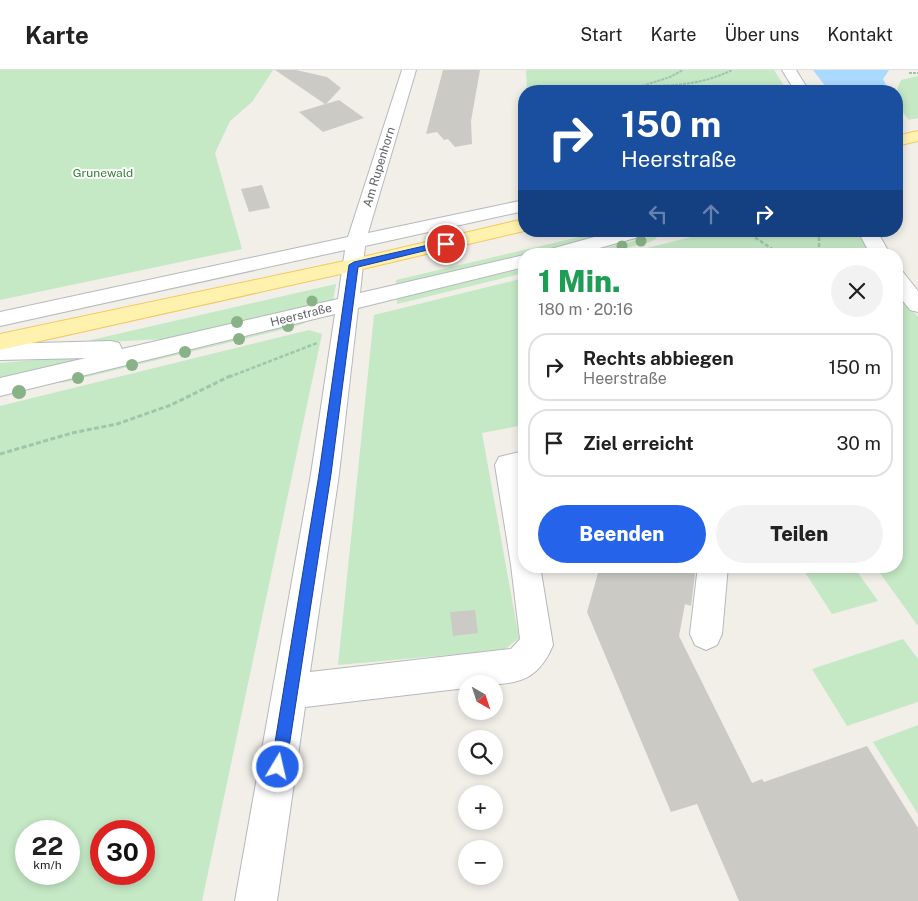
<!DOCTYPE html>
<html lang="de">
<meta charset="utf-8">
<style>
body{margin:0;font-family:"Public Sans",sans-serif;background:#f2f2f2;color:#222;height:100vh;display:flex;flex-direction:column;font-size:19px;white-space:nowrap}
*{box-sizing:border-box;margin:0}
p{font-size:16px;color:#767676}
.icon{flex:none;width:28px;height:28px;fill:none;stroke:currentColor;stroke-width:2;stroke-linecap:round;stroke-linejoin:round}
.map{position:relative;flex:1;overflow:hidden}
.drawer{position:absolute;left:518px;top:178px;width:385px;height:325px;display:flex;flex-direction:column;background:#fff;border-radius:20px;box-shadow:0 2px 8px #0003}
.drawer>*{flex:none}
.top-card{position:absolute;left:518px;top:15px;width:385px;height:152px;border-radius:20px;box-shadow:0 2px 8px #0003;background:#1a4fa0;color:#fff;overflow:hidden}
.needle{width:32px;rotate:141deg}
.controls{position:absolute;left:458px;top:605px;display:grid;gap:10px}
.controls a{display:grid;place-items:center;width:45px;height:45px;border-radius:50%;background:#fff;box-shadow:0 2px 8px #0003;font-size:25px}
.speed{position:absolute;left:15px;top:750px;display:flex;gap:10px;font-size:25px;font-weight:700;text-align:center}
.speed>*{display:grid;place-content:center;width:65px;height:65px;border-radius:50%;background:#fff;box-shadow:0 2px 8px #0003;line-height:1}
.speed small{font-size:12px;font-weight:400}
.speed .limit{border:8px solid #d22;background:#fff;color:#111}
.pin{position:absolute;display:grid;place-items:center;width:42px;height:42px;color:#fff;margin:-21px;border:2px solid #fff;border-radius:50%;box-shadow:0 1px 5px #0007}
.me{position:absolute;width:55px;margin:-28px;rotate:9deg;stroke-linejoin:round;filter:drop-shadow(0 0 4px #0008)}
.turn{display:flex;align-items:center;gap:18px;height:105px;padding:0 20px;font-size:22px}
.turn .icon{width:65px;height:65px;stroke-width:2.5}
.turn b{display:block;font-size:35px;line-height:42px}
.lanes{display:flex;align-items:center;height:48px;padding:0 20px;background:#0003;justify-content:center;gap:25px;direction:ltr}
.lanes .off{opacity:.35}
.round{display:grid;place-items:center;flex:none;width:52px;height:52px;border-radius:26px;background:#f2f2f2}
.overview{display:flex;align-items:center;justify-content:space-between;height:85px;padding:0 20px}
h1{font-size:30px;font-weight:800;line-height:38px;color:#1e9e55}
.button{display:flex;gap:10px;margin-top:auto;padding:10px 20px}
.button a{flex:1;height:58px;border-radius:30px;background:#2563eb;color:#fff;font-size:20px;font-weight:800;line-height:58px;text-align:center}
.button a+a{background:#f2f2f2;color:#222}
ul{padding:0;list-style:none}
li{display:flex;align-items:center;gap:15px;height:68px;margin:0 10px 8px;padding:0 10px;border:2px solid #e0e0e0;border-radius:20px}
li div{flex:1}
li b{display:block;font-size:19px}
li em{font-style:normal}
header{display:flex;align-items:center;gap:30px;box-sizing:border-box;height:70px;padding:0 25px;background:#fff;border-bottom:1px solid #e0e0e0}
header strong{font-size:24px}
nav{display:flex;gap:28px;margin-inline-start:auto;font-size:18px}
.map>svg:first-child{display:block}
</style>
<header>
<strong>Karte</strong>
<nav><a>Start</a><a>Karte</a><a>Über uns</a><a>Kontakt</a></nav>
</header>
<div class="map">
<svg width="918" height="831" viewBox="0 0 918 831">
<rect width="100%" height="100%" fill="#f1efe8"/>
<g fill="#c5e8c5" fill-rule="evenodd">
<polygon points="0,0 273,0 252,32 230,51 215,83 242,179 0,230"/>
<polygon points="526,0 774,0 787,21 605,21 603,20 598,21 527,21"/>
<path d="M918,6V48L909,50C897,34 892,30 901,10Z"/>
<polygon points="715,161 858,161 871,184 623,184"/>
<polygon points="592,164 598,169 535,184 524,184 524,186 396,217 396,210"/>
<polygon points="655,166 657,168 650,172 603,184 582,184 648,167"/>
<polygon points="524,198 524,203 397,234 397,228"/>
<polygon points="524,208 524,355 482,363 519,568 504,580 338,595 374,245"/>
<polygon points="336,214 333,231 195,264 163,269 89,273 91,270"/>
<polygon points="896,221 918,247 918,556 875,496 896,496"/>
<polygon points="304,251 305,253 293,257 66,312 39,315"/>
<path d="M309,260L322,264L202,831H0V336ZM26,761H69V804H26ZM144,761V804H101V761Z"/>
<polygon points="85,286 87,289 0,310 0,293"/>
<polygon points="801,496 853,496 878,531 832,544"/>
<polygon points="903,569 918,589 918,632 847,656 812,599"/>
<polygon points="918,655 918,744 873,672"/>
</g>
<polygon fill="#aadaff" points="813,0 889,0 883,9 889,21 829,21"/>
<polygon fill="#f1efe8" points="913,49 918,53 918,85 909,87 896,79 896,53"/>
<g fill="#cccac5">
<polygon points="275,0 296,0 327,7 341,18 326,34 339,30 364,48 323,62 299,42 325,34"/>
<polygon points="443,0 480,0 471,51 472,74 455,77 448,69 444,70 437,62 426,64"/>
<polygon points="262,115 270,138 249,142 241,119"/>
<polygon points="600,496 696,496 691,536 685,534 679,566 752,713 762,709 764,712 867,676 918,758 918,831 739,831 697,734 671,742 587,542"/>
<polygon points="475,540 478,563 453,566 450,542"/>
</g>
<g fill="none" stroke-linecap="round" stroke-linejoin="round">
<g stroke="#b5b8bc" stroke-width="2">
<g id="minor">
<path d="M402,0H416L368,163L524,130V141L365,176L360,223L524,185V197L358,238L339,404L310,602L511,579L520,569L511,495L495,395L499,387L524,381V496H540L553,575C535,619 506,614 466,614V618L305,637L277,831H235L311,404L335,244L0,326V308L86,288L0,290V274L111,271L119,273L122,279L338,229L345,180L0,256V242L348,167Z"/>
<polygon points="782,0 796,0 809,21 795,21"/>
<polygon points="616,161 648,161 646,165 578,184 544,184 547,180"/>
<polygon points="858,161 877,161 890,184 870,184"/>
<polygon points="896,201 903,202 918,221 918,242 910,240 896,222"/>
<polygon points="698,496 728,496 722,564 717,575 706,580 695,575 690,564"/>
</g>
</g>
<g stroke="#f2c960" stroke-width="2">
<g id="major">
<polygon points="918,61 918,71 896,76 896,66"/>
<polygon points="524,149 524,161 354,201 0,280 0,264 354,189"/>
</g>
</g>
<g stroke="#9cc7a9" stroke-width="2" stroke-dasharray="3 1" stroke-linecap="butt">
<polyline points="909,3 918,3"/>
<path d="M639,16C672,16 702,15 732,0"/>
<polyline points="627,21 670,7 683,0"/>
</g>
<g stroke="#9cc7a9" stroke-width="2.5" stroke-dasharray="4 2" stroke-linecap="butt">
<polyline points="745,161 780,184"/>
<polyline points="819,161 819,184"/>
<polyline points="229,307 317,273"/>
</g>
<polyline stroke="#9cc7a9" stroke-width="3" stroke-dasharray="5 2.5" stroke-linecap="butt" points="0,384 72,363 117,354 171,335 232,305"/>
<use href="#minor" fill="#fff" fill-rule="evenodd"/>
<use href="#major" fill="#fff2af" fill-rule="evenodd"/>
</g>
<g fill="#89b387">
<circle cx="641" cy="171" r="5.5"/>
<circle cx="622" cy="176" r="5.5"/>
<circle cx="312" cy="231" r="5.5"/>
<circle cx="237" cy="252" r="6"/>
<circle cx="288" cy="256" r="6"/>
<circle cx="239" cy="269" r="6"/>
<circle cx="185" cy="282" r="6"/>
<circle cx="132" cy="295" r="6"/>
<circle cx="78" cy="308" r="6"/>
<circle cx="19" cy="322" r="7"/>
</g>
<polygon fill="#2563eb" stroke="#184099" points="446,171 450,174 448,175 358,197 331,404 286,697 283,702 278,705 273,702 271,697 319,404 349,195 354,192"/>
<g text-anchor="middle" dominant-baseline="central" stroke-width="4" stroke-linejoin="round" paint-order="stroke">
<g font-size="12" fill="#5f6368" stroke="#fff">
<text transform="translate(379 97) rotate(-73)">Am Rupenhorn</text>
<text transform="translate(301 245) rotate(-14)">Heerstraße</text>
</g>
<g font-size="12" fill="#348238" stroke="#fff">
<text x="103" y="103">Grunewald</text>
</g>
</g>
</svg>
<div class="controls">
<a><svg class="needle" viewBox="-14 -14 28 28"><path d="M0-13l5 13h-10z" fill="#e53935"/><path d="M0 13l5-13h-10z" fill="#767676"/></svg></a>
<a><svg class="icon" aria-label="search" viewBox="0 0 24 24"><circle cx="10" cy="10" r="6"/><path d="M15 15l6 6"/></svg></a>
<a>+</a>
<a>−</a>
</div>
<div class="speed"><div>22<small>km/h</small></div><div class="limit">30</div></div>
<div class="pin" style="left:446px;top:174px;background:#d93025"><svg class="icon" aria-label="arrive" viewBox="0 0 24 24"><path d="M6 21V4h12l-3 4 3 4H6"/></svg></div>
<svg class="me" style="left:278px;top:697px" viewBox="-20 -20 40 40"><circle r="17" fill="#2563eb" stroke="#fff" stroke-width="3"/><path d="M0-11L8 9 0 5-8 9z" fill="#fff"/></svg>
<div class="top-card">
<div class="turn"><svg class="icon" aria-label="right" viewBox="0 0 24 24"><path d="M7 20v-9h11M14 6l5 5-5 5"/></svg><div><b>150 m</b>Heerstraße</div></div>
<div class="lanes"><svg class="icon off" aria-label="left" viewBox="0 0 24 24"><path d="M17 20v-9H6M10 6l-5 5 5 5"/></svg><svg class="icon off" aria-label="ahead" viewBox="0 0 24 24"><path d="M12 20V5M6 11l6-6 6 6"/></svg><svg class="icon" aria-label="right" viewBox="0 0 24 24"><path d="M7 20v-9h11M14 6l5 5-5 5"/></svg></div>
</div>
<section class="drawer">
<div class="overview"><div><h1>1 Min.</h1><p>180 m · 20:16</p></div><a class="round"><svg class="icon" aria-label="close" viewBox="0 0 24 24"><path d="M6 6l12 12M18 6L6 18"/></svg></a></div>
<ul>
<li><svg class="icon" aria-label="right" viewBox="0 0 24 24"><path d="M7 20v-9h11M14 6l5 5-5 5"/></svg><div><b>Rechts abbiegen</b><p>Heerstraße</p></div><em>150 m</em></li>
<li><svg class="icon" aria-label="arrive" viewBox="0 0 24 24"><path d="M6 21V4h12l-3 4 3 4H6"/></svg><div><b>Ziel erreicht</b></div><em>30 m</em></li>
</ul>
<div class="button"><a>Beenden</a><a>Teilen</a></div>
</section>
</div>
